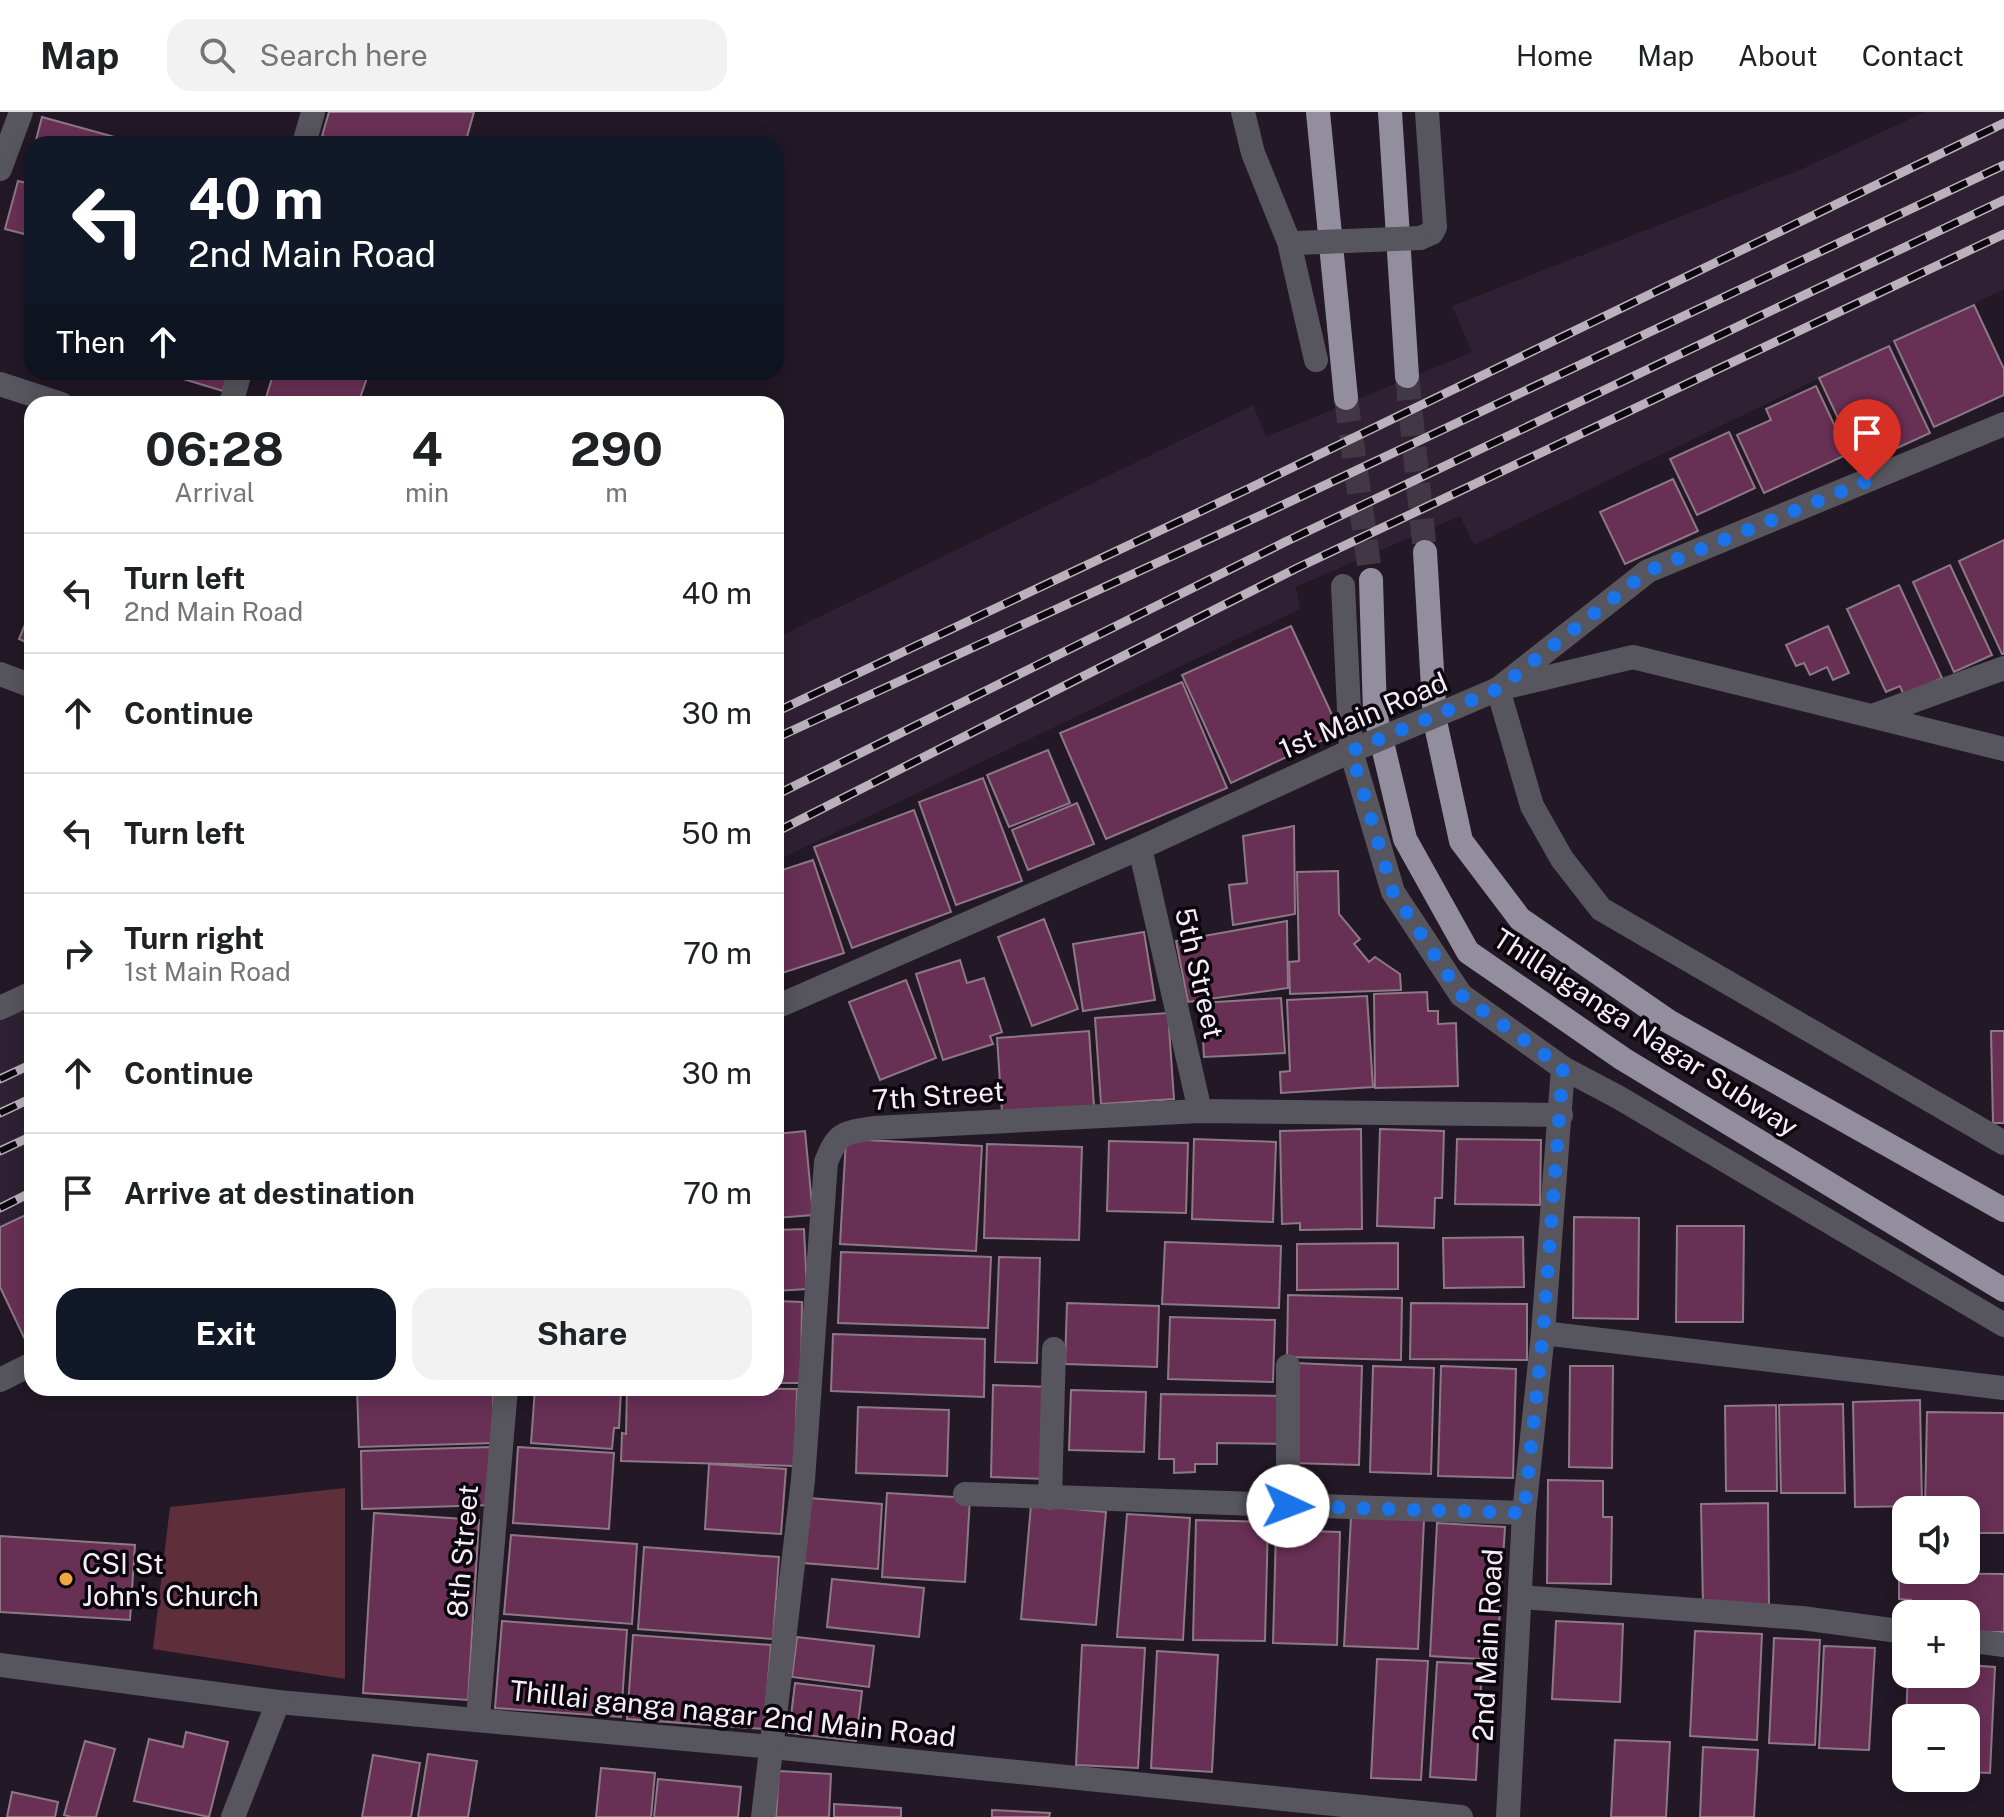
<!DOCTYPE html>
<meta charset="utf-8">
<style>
body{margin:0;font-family:"Public Sans",sans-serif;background:#f2f2f2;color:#202124;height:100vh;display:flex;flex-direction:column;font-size:30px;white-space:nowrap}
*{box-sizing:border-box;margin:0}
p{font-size:26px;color:#757577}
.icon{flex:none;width:44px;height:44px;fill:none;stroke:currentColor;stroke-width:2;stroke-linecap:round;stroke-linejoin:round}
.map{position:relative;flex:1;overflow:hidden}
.side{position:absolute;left:24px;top:284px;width:760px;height:1000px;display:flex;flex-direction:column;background:#fff;border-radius:24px;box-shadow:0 4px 20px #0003}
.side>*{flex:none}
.banner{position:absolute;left:24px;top:24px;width:760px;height:244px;border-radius:24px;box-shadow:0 4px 20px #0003;background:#111827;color:#fff;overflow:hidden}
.controls{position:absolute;left:1892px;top:1384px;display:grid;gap:16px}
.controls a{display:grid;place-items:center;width:88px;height:88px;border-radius:16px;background:#fff;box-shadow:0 4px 20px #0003;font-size:40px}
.pin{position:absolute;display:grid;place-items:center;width:68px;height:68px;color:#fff;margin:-82px -34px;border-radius:50% 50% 50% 0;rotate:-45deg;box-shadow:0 0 8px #0007}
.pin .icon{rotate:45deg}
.me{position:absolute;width:88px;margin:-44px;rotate:92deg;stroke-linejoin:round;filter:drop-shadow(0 0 6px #0008)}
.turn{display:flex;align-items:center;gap:28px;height:168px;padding:0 32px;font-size:36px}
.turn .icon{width:104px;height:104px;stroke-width:2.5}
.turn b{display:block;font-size:56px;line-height:68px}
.then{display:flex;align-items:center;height:76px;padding:0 32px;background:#0003;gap:16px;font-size:30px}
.eta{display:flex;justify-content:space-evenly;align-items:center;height:136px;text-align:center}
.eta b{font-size:48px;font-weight:700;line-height:56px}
.button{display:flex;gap:16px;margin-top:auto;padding:16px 32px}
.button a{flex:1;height:92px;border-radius:24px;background:#111827;color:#fff;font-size:32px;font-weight:700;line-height:92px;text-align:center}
.button a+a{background:#f2f2f2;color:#202124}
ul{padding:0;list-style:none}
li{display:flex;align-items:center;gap:24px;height:120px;padding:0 32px;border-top:2px solid #e0e0e0}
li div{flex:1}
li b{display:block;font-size:30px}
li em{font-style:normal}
header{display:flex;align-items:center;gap:48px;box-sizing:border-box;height:112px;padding:0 40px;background:#fff;border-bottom:2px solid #e0e0e0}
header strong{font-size:38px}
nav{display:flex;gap:44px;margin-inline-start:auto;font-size:28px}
.search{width:560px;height:72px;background:#f2f2f2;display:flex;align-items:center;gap:20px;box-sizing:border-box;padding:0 28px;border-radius:24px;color:#757577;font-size:30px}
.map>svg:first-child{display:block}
</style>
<header>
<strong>Map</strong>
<div class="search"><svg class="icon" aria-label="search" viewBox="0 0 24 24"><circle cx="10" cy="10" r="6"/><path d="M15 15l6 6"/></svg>Search here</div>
<nav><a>Home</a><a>Map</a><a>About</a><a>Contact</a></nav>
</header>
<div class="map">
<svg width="2004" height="1705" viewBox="0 0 2004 1705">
<rect width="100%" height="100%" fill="#231826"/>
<g fill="#2f2133">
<polygon points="1925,0 2004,0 2004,177 1474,433 1460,404 1296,475 1300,497 776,749 776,526 1253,293 1266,325 1472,240 1452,194 1802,57"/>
<polygon points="32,884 32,1107 0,1123 0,899"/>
</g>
<polygon fill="#5f2e3b" points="345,1376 345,1567 153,1537 170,1395"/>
<g fill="#693056" stroke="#8d7985" stroke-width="2">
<polygon points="329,0 474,0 465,32 350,32 322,24"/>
<polygon points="42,5 129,29 128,32 35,32"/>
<polygon points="18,69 32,72 32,124 5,117"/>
<polygon points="1974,193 2004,257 2004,283 1934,315 1894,229"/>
<polygon points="1889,234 1930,321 1860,353 1819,266"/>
<polygon points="160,260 229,260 223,279"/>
<polygon points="274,260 369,260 358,292 264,292"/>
<polygon points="1816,274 1848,342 1764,381 1737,323 1771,308 1766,297"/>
<polygon points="1729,320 1755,376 1697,403 1670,347"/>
<polygon points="1673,367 1698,419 1625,452 1600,400"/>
<polygon points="2004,428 2004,542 2002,542 1959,449"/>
<polygon points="1950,453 1992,543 1954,560 1913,470"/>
<polygon points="1899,473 1942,566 1904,584 1900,574 1886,580 1847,497"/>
<polygon points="32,496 32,533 19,527"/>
<polygon points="1291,514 1340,620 1231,671 1182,563"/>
<polygon points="1828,514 1849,561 1833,568 1827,555 1810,563 1804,551 1796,554 1786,533"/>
<polygon points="1182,570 1227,676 1106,727 1060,621"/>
<polygon points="1048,638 1070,691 1009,715 987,663"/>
<polygon points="983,666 1022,769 956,793 919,690"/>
<polygon points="1077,691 1094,732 1028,758 1012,718"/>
<polygon points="914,698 951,800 852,836 814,735"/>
<polygon points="1294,714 1295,802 1233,813 1229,773 1247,771 1243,724"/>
<polygon points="813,748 844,841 776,863 776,760"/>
<polygon points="1338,759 1339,802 1360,827 1354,832 1369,850 1375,845 1400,862 1401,878 1290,882 1289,850 1299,849 1297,760"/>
<polygon points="1044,807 1078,897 1032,914 998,825"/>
<polygon points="1287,809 1288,876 1188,890 1176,829"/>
<polygon points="1144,820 1155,888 1083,899 1073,832"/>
<polygon points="960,848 967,871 984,866 1002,920 990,924 993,932 943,948 916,862"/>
<polygon points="906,868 936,946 880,968 849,890"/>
<polygon points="1427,880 1428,899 1438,899 1438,912 1456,911 1458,974 1375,976 1374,882"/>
<polygon points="1367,884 1373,975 1281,981 1280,960 1290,959 1287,888"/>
<polygon points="1281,886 1285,941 1204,945 1201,891"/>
<polygon points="1168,901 1174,987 1101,992 1095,906"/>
<polygon points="1089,919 1094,994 1002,1000 997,926"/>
<polygon points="1991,919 2004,919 2004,1011 1993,1011"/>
<polygon points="1361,1017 1362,1117 1300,1118 1300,1111 1282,1112 1280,1019"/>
<polygon points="1380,1017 1444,1019 1442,1086 1435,1086 1434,1116 1377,1114"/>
<polygon points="805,1019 813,1103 776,1106 776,1022"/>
<polygon points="846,1027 982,1034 976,1139 840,1132"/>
<polygon points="1194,1027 1276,1030 1273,1110 1192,1107"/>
<polygon points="1457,1027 1541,1028 1540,1093 1455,1092"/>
<polygon points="1109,1029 1188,1031 1186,1101 1107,1099"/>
<polygon points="987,1032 1082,1035 1079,1128 984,1126"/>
<polygon points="32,1100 32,1232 28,1234 0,1175 0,1115"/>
<polygon points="1574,1105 1639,1106 1638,1207 1573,1206"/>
<polygon points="1677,1114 1744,1114 1743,1210 1676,1210"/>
<polygon points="804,1117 807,1177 776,1179 776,1118"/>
<polygon points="1523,1125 1524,1175 1444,1176 1443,1126"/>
<polygon points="1165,1130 1281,1134 1279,1196 1162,1192"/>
<polygon points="1398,1131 1398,1177 1297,1178 1297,1132"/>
<polygon points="841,1140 991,1145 988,1216 838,1211"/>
<polygon points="999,1145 1040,1146 1037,1251 995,1250"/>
<polygon points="1288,1183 1402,1186 1401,1248 1287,1245"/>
<polygon points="776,1189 802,1190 801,1271 776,1271"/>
<polygon points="1067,1191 1159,1194 1157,1255 1065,1252"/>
<polygon points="1411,1191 1527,1192 1527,1248 1410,1247"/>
<polygon points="1170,1205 1275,1208 1273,1270 1168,1267"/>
<polygon points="833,1222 985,1227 984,1285 831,1279"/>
<polygon points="1295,1251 1362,1254 1359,1353 1292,1351"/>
<polygon points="1373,1254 1434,1256 1431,1362 1370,1360"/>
<polygon points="1441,1254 1516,1257 1513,1366 1438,1364"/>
<polygon points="1570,1254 1613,1254 1612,1356 1569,1355"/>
<polygon points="993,1273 1050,1275 1047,1367 991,1365"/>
<polygon points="357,1276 493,1276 494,1331 359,1335"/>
<polygon points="535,1276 621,1278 619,1316 614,1316 612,1337 531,1331"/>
<polygon points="627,1276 797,1277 795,1354 621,1349 622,1321 626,1322"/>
<polygon points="1071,1278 1146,1280 1144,1340 1069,1338"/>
<polygon points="1161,1282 1286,1284 1285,1332 1217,1331 1217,1352 1195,1352 1195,1360 1174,1361 1174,1347 1159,1347"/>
<polygon points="1920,1288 1922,1394 1855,1395 1853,1290"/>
<polygon points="1843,1292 1845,1381 1781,1381 1779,1293"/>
<polygon points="1776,1293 1777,1379 1726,1379 1725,1294"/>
<polygon points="858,1295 949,1298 947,1364 856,1361"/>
<polygon points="1927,1300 2004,1301 2004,1421 1966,1421 1966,1398 1925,1398"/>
<polygon points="490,1335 492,1393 362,1397 361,1339"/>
<polygon points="518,1335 614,1341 609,1417 513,1411"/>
<polygon points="709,1352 786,1357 781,1422 705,1417"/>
<polygon points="1548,1368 1603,1369 1603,1405 1612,1405 1611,1472 1547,1471"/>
<polygon points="887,1381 970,1386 965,1470 882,1465"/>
<polygon points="809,1386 882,1392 878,1457 803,1451"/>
<polygon points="1768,1391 1769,1493 1703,1493 1701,1392"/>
<polygon points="1031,1393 1106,1400 1096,1513 1021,1507"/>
<polygon points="374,1401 479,1408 468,1588 363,1581"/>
<polygon points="1127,1402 1190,1406 1183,1528 1117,1525"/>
<polygon points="1351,1405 1424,1408 1418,1537 1344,1534"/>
<polygon points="1196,1408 1268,1410 1265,1529 1193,1528"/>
<polygon points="1437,1411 1505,1415 1497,1548 1430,1544"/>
<polygon points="1276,1418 1340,1420 1337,1533 1273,1531"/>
<polygon points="511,1423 637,1432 632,1512 504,1502"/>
<polygon points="0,1424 135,1433 130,1508 0,1500"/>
<polygon points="644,1435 779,1445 773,1527 638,1517"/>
<polygon points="1899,1461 2004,1462 2004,1520 1966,1520 1966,1502 1910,1502 1911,1488 1899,1487"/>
<polygon points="832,1467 924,1476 919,1525 827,1515"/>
<polygon points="502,1509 627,1518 621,1605 495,1596"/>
<polygon points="1556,1509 1623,1512 1620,1590 1552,1587"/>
<polygon points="1695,1519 1762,1522 1757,1628 1690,1624"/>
<polygon points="633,1523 771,1533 764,1617 627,1607"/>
<polygon points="797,1525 874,1534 869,1575 792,1565"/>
<polygon points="1774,1526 1820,1528 1815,1633 1769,1631"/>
<polygon points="1082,1533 1145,1536 1138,1656 1076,1653"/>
<polygon points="1824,1534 1875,1536 1869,1638 1819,1636"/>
<polygon points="1157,1539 1218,1543 1212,1660 1151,1656"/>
<polygon points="1377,1547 1428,1549 1421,1668 1371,1666"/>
<polygon points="1437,1550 1482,1552 1476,1668 1430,1665"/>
<polygon points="1966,1553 1995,1555 1990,1661 1966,1660 1966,1606 1906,1606 1908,1562 1966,1562"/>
<polygon points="795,1571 862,1579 856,1629 789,1621"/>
<polygon points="186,1620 228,1630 209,1705 134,1689 149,1627 183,1635"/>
<polygon points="1615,1628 1670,1630 1666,1705 1611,1705"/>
<polygon points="85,1629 115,1637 96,1705 71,1705 64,1703"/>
<polygon points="1703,1635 1758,1638 1754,1705 1700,1705"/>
<polygon points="428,1642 477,1649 468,1705 418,1705"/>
<polygon points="373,1643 420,1651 411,1705 362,1705"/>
<polygon points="601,1656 655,1661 651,1705 596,1705"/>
<polygon points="779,1659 831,1662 829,1705 776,1705"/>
<polygon points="658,1667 741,1675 738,1705 654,1705"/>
<polygon points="12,1680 58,1690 55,1705 7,1705"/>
<polygon points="834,1692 901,1696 901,1705 834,1705"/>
<polygon points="992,1698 1050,1701 1049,1705 992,1705"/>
</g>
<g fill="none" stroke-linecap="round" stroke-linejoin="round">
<g stroke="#423845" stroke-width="24" stroke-dasharray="24 12" stroke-linecap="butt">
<polyline points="1407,264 1425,440"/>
<polyline points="1346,286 1371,468"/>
</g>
<g stroke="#57555d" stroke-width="24">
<polyline points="1243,0 1253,41 1289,130 1316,248"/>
<polyline points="304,32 313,0"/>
<polyline points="0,57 21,0"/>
<polyline points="1420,126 1432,121 1435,115 1427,0"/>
<polyline points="0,272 61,292"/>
<polyline points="231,292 240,260"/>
<polyline points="2004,312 1648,459 1498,577 1532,694 1562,747 1601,797 2004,1031"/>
<polyline points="1343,474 1351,639 1393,780 1461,883 1563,956 1618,985 2004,1213"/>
<polyline points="0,562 32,574"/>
<polyline points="1456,595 1498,577 1633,545 2004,637"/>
<polyline points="1872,604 2004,556"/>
<polyline points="1140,736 1200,999"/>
<polyline points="776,895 1140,736 1351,639"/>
<polyline points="0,896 32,881"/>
<polyline points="1543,1221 2004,1276"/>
<polyline points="1288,1254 1288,1394"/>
<polyline points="0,1268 32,1252"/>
<polyline points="965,1382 1524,1401"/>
<polyline points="1050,1386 1054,1237"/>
<polyline points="1520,1485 1802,1506 1906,1520"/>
<polyline points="1966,1528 2004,1533"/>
<polyline points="0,1553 278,1590 772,1635 1461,1705"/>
<polyline points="478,1606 506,1276"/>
<polyline points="233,1705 278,1590"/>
<path d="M763,1705L803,1368L826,1050C838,1020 843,1021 874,1016L1200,999L1561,1003"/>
<polyline points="1508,1705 1524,1401 1543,1221 1563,956"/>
</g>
<g stroke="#928e9e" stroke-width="24">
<polyline points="1318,0 1346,286"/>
<polyline points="1390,0 1407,264"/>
<polyline points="1425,440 1435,609 1461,729 1520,807 1668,909 2004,1098"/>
<polyline points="1371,468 1375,601 1405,727 1468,840 1623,947 2004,1178"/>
</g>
<g stroke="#bab1bc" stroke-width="9">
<g id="rail">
<polyline points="776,600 1252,375 2004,11"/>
<polyline points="776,626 1268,400 2004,53"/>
<polyline points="776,683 1285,430 2004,88"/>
<polyline points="776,720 1297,456 2004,122"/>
<polyline points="0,967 32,952"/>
<polyline points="0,1001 32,986"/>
<polyline points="0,1039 32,1024"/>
<polyline points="0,1096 32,1080"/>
</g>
</g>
<use href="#rail" stroke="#0a060b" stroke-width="6" stroke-dasharray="18" stroke-linecap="butt"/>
<g stroke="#57555d" stroke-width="24">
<polyline points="1296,131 1420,126"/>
<polyline points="1351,639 1456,595"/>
</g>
</g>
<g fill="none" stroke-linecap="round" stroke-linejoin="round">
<polyline stroke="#1a73e8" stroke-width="14" stroke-dasharray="0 25.2" points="1288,1394 1524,1401 1543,1221 1563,956 1461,883 1393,780 1351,639 1498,577 1648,459 1867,369"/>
</g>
<circle fill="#efa73e" stroke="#0a060b" stroke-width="3" cx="66" cy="1467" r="8"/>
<g text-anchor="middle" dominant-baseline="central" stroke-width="7" stroke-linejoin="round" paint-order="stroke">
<g font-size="28" fill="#f5edf7" stroke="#0a060b">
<text transform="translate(1363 603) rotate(-23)">1st Main Road</text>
<text transform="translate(1200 861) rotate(77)">5th Street</text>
<text transform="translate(1646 920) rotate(33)">Thillaiganga Nagar Subway</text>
<text transform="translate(938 983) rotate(-4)">7th Street</text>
<text transform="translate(462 1439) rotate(-85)">8th Street</text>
<text transform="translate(1487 1533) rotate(-87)">2nd Main Road</text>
<text transform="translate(733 1601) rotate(6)">Thillai ganga nagar 2nd Main Road</text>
</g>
<g font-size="28" fill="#f5edf7" stroke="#0a060b" text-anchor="start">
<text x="82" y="1451">CSI St<tspan x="82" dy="32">John's Church</tspan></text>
</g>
</g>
</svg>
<div class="controls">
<a><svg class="icon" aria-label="sound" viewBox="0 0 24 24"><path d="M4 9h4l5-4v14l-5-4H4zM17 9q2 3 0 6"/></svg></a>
<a>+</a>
<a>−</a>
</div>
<div class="pin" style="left:1867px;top:369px;background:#d93025"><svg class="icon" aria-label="arrive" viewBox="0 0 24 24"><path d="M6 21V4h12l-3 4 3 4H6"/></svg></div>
<svg class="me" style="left:1288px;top:1394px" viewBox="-20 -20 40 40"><circle r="19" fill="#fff"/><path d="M0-13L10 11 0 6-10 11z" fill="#1a73e8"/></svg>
<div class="banner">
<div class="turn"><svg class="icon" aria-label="left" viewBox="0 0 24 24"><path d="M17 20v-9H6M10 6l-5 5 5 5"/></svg><div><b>40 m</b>2nd Main Road</div></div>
<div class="then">Then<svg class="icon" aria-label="ahead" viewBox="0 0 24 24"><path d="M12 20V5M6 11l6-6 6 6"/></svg></div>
</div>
<section class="side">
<div class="eta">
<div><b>06:28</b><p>Arrival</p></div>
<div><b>4</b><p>min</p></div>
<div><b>290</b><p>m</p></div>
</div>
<ul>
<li><svg class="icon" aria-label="left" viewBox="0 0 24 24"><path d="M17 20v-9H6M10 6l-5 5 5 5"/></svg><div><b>Turn left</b><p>2nd Main Road</p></div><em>40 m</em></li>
<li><svg class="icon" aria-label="ahead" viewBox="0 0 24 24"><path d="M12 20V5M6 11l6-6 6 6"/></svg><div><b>Continue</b></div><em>30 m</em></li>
<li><svg class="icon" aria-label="left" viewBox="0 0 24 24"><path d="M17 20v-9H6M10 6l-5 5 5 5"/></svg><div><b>Turn left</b></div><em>50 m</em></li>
<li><svg class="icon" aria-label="right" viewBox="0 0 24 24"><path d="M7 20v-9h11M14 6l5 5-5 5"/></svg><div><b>Turn right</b><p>1st Main Road</p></div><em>70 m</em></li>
<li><svg class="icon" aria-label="ahead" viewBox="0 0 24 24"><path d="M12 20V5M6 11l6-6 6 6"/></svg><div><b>Continue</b></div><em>30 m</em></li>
<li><svg class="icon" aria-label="arrive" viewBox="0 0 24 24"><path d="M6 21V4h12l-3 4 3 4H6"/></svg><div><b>Arrive at destination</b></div><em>70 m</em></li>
</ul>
<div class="button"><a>Exit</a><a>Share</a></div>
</section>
</div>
